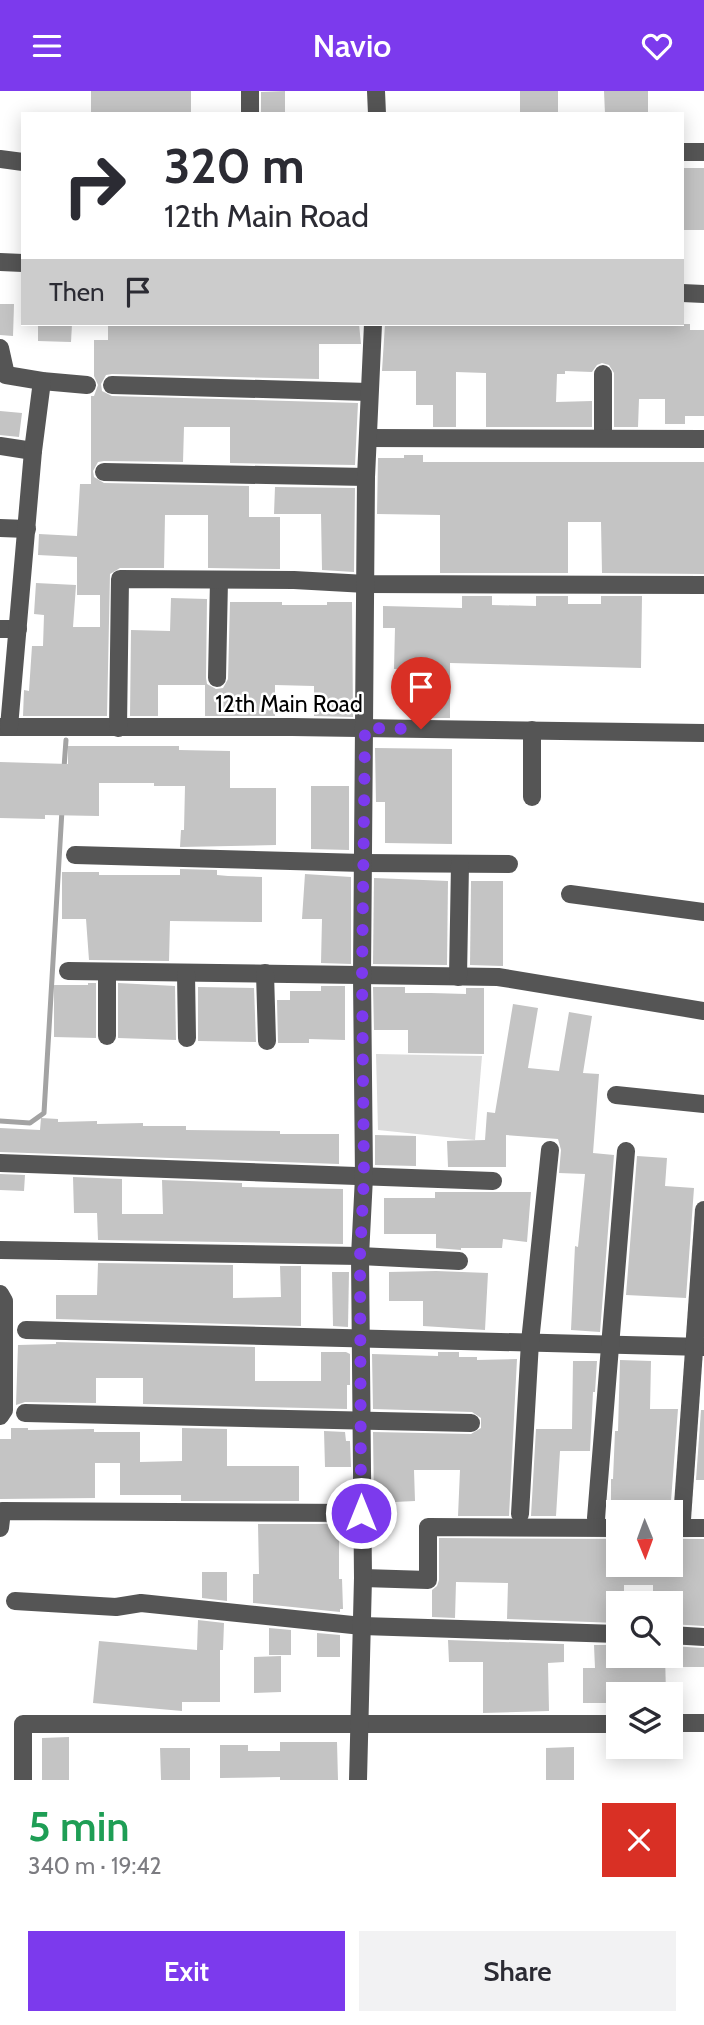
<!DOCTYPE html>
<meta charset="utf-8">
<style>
body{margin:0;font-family:Cabin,sans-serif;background:#f2f2f3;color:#2b2b33;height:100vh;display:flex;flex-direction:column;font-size:26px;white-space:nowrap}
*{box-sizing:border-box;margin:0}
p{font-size:23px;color:#7c7c81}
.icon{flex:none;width:38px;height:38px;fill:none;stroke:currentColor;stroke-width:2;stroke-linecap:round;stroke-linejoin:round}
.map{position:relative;height:1689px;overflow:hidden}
.panel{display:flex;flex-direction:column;background:#fff;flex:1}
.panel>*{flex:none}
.hud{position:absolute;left:21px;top:21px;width:663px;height:214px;border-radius:0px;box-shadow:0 4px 18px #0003;background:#fff;color:#2b2b33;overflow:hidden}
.needle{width:46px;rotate:179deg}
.tools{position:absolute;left:606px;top:1409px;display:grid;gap:14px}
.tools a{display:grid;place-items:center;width:77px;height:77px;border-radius:0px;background:#fff;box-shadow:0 4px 18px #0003;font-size:35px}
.pin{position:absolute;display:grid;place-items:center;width:60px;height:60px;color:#fff;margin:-72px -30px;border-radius:50% 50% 50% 0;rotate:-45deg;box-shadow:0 0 7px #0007}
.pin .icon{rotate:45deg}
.me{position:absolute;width:77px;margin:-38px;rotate:0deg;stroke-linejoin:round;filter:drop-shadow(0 0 5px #0008)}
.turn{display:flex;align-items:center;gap:24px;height:147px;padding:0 28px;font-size:32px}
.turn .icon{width:91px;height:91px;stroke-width:2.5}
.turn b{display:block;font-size:49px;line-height:60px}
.then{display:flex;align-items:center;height:66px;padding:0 28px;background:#0003;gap:14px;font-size:26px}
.round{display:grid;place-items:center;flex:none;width:74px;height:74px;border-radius:0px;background:#f2f2f3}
.summary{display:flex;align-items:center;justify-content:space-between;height:119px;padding:0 28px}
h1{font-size:42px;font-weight:600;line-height:52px;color:#1e9e55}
.button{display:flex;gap:14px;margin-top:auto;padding:14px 28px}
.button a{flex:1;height:80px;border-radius:0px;background:#7c3aed;color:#fff;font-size:28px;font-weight:600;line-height:80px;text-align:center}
.button a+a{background:#f2f2f3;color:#2b2b33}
header{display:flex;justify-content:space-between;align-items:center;height:91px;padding:0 28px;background:#7c3aed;color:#fff;font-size:32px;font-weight:600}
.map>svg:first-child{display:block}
</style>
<header><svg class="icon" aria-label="menu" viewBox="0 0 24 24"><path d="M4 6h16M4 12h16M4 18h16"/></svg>Navio<svg class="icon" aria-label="heart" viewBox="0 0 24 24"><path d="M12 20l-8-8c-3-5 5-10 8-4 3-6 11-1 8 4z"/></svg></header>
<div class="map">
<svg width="704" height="1689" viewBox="0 0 704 1689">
<rect width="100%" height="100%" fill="#fff"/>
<polygon fill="#dcdcdc" points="376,963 482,965 475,1049 378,1039"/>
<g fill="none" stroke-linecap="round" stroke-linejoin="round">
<g stroke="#a3a3a3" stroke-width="5">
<polyline points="64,677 66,649"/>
<polyline points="0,1030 30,1032 44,1022 62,719"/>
</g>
</g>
<g fill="#c4c4c4">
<rect x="91" y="0" width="100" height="23"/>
<polygon points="285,0 285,22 261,22 261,1"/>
<rect x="520" y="0" width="38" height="23"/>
<polygon points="604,0 648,0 648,23 605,23"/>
<rect x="682" y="77" width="22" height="62"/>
<polygon points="0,213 14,213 13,245 0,244"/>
<polygon points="38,233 72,233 71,251 38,250"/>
<polygon points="108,233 359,233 361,253 319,253 319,288 112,283 106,284 101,293 102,300 112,305 358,312 355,374 230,372 230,336 184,336 183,371 104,370 98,371 93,380 94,386 104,392 249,395 249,426 280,426 280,478 208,477 208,424 165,424 164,477 120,477 110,483 107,625 23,625 24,599 29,600 32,555 43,555 44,524 34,523 36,492 76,494 73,536 100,536 100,504 77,504 77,466 38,464 39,443 77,445 80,393 91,393 91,305 94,305 98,294 94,285 94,249 108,249"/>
<polygon points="385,233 690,233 690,239 704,239 704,325 685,325 685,333 665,333 665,308 639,308 638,336 614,336 614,282 609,274 602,272 597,274 592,281 565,280 565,283 557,283 556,311 592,310 592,336 486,336 486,282 456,281 456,336 433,336 433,314 416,314 416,280 382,280"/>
<polygon points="0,320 22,322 19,346 0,344"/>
<polygon points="404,364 423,364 423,371 704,371 704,483 602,482 601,431 568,431 568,482 440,482 440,424 377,423 378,367 404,367"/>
<polygon points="275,396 355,397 354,481 322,479 321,423 274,423"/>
<polygon points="462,505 492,505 492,514 536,515 536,505 568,505 568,513 601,513 601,505 642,505 641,577 450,572 450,627 432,627 432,578 394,578 395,537 383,537 383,515 462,517"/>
<polygon points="171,507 207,508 206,587 207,593 216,598 223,597 228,588 230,511 282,511 282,514 327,514 327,511 352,511 353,626 314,625 314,595 275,594 275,625 205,625 205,594 158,594 158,625 130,625 131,539 170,540"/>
<polygon points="68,655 179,655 179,659 230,660 230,697 276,697 276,754 180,756 181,739 184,739 185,695 154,695 154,692 99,692 99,725 45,724 45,728 0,727 0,671 68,673"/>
<polygon points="375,657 452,658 452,753 385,752 385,711 376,711"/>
<polygon points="311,695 349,695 349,759 311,758"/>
<polygon points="180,778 217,779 217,784 228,785 262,786 262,831 170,830 169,870 89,869 86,828 62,828 62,781 99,781 99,784 180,784"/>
<polygon points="305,783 351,786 351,873 321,872 322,828 302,828"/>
<polygon points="374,787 448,790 447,874 373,873"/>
<polygon points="471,790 503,790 503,875 470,874"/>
<polygon points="88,892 96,892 96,947 54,946 54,894 88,894"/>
<polygon points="118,892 175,895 176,949 118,947"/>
<polygon points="321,895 345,895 345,949 309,948 309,952 278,952 277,909 290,909 290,900 321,900"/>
<polygon points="198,896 254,897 256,951 198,950"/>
<polygon points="373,896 405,896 405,902 431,902 466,903 466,897 484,897 484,963 408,962 408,939 374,939"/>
<polygon points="513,913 538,917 528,977 559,980 569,921 592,925 583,982 599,983 593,1062 614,1064 600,1241 571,1239 575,1155 578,1156 585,1083 559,1082 561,1059 558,1048 506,1044 506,1076 448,1076 447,1050 485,1049 487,1021 495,1022"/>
<polygon points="41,1027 58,1028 58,1031 97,1030 97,1033 143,1032 143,1035 186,1035 186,1039 280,1040 280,1043 339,1043 339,1073 0,1061 0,1037 40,1039"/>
<polygon points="375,1044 416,1045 416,1075 375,1074"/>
<polygon points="637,1065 667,1067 665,1095 694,1097 686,1207 626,1204"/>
<polygon points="0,1083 25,1084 24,1100 0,1099"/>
<polygon points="73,1086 122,1088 122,1123 163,1123 162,1089 242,1092 242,1096 343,1098 343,1153 98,1149 97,1122 74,1122"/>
<polygon points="435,1101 531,1101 527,1151 503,1148 502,1157 461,1157 461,1159 436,1157 436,1143 384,1143 384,1107 435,1107"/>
<polygon points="98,1172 233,1174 233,1207 281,1206 280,1175 301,1175 301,1235 56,1228 56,1204 97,1204"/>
<polygon points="436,1180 488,1182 485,1239 423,1235 423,1210 389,1210 389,1181"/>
<polygon points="332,1181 349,1181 348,1236 333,1235"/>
<polygon points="56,1251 255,1256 255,1290 321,1290 321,1261 346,1261 350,1263 350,1294 347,1294 347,1318 143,1313 143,1287 96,1287 96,1312 25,1311 16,1314 18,1254 56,1253"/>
<polygon points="438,1261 459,1261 459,1266 477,1266 477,1269 517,1268 509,1425 458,1425 460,1379 414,1379 415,1410 374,1412 373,1341 471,1343 481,1337 481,1327 472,1321 373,1318 372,1263 438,1265"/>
<polygon points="620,1269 651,1270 650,1318 678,1318 671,1410 669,1410 668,1421 611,1421 611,1388 613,1388 615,1340 618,1340"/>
<polygon points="573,1270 597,1270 595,1301 593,1301 590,1360 560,1360 556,1425 531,1425 536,1338 572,1338"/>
<polygon points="701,1319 704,1319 704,1389 696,1389"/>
<polygon points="11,1337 28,1337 28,1339 94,1338 94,1341 140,1341 140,1371 182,1370 182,1337 227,1338 227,1375 299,1375 299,1410 181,1410 181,1404 120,1404 120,1372 95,1372 95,1407 0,1408 0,1348 11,1348"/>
<polygon points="324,1340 345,1341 346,1350 350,1350 351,1376 325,1376"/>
<polygon points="258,1433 339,1433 339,1488 342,1488 343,1518 340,1518 340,1521 253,1512 253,1483 259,1483"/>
<polygon points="439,1447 618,1448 618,1474 670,1474 670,1448 704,1448 704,1535 670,1533 670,1512 653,1512 653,1494 624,1494 624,1512 618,1512 618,1532 507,1528 508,1492 456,1491 455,1527 432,1526 432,1499 437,1495 439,1489"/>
<polygon points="202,1481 227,1481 227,1510 202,1507"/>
<polygon points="198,1529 224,1532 223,1559 220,1559 220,1611 182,1611 182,1620 93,1612 99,1550 197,1559"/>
<polygon points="269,1537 291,1539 291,1564 269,1564"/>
<polygon points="317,1542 340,1544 340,1566 317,1566"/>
<polygon points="448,1549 564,1553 564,1571 548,1572 549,1620 483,1622 483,1571 449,1571"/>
<polygon points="594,1554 618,1554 618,1564 665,1564 666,1603 610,1603 610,1612 583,1612 583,1577 595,1577"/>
<polygon points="670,1555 704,1557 704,1576 670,1576"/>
<polygon points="281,1565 281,1601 254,1602 254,1566"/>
<polygon points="69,1646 69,1689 42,1689 42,1647"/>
<polygon points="280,1651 337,1651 338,1689 280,1689 280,1686 220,1687 220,1654 248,1654 248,1660 280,1660"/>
<polygon points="574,1656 574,1689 546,1689 546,1657"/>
<polygon points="160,1657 190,1657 190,1689 161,1689"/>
</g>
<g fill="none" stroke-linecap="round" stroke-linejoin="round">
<g stroke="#555" stroke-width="18">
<polyline points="250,0 250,23"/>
<polyline points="376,0 377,23"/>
<polyline points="682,61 704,61"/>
<polyline points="0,68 23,71"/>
<polyline points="0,171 23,172"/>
<polyline points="682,202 704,203"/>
<polyline points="0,257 6,284 42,290 87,294"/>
<polyline points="603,283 603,347"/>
<polyline points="112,294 369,301"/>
<polyline points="368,347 704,348"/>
<polyline points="0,355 33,360"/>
<polyline points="104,381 366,386"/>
<polyline points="0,437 27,438"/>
<polyline points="0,538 18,538"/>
<polyline points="217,587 219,489"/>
<polyline points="0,636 292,636 704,642"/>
<polyline points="9,636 33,360 42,290"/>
<polyline points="118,637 120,488 294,489 366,493 704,494"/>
<polyline points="532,639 532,706"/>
<polyline points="75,764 363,772 509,773"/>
<polyline points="570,803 704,821"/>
<polyline points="68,880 498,886 704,920"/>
<polyline points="107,881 107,945"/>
<polyline points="186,882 187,947"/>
<polyline points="265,882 267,950"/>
<polyline points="458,886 460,773"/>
<polyline points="616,1004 704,1013"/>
<polyline points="0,1072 493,1090"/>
<polyline points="0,1159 360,1165 459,1170"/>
<polyline points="0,1203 4,1210 4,1319 0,1325"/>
<polyline points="26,1239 704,1256"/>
<polyline points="25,1322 471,1332"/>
<polyline points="520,1423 530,1251 550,1059"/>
<polyline points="596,1427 626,1060"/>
<polyline points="682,1428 704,1119"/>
<polyline points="0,1437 2,1420 361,1422"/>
<polyline points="670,1437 704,1437"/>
<polyline points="363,1487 428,1489 428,1436 618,1437"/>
<polyline points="15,1510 116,1516 141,1512 362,1535 618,1543"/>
<polyline points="670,1544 704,1546"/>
<polyline points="670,1632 704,1632"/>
<polyline points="23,1689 23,1633 618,1633"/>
<polyline points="358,1689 363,1487 360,1165 364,1086 362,885 366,386 373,233"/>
</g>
</g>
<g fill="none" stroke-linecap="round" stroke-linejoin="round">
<polyline stroke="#7c3aed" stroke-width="12" stroke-dasharray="0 21.6" points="361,1422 360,1165 364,1086 362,885 365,637 421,638"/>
</g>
<g text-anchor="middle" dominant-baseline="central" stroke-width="5" stroke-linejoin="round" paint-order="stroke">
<g font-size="23" fill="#000" stroke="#fff">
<text x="289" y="613">12th Main Road</text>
</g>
</g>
</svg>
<div class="tools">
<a><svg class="needle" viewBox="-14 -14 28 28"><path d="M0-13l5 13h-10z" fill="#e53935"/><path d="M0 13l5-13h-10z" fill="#7c7c81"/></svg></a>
<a><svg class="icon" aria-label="search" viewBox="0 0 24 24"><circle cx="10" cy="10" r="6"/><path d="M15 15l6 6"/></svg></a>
<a><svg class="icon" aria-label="layers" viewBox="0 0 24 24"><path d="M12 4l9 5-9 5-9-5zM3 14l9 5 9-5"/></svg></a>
</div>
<div class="pin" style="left:421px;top:638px;background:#d93025"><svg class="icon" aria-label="arrive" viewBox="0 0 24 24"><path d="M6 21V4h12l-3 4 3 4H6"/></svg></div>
<svg class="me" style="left:361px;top:1422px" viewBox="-20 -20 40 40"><circle r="17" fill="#7c3aed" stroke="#fff" stroke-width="3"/><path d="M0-11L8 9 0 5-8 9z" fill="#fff"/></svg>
<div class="hud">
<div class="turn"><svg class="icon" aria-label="right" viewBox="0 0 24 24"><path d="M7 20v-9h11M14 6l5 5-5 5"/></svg><div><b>320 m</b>12th Main Road</div></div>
<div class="then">Then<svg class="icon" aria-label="arrive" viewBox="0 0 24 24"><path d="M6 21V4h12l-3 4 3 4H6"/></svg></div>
</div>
</div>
<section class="panel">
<div class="summary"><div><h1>5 min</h1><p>340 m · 19:42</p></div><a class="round" style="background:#d93025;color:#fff"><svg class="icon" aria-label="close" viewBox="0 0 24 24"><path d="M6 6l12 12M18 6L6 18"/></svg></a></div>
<div class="button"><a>Exit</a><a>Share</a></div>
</section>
